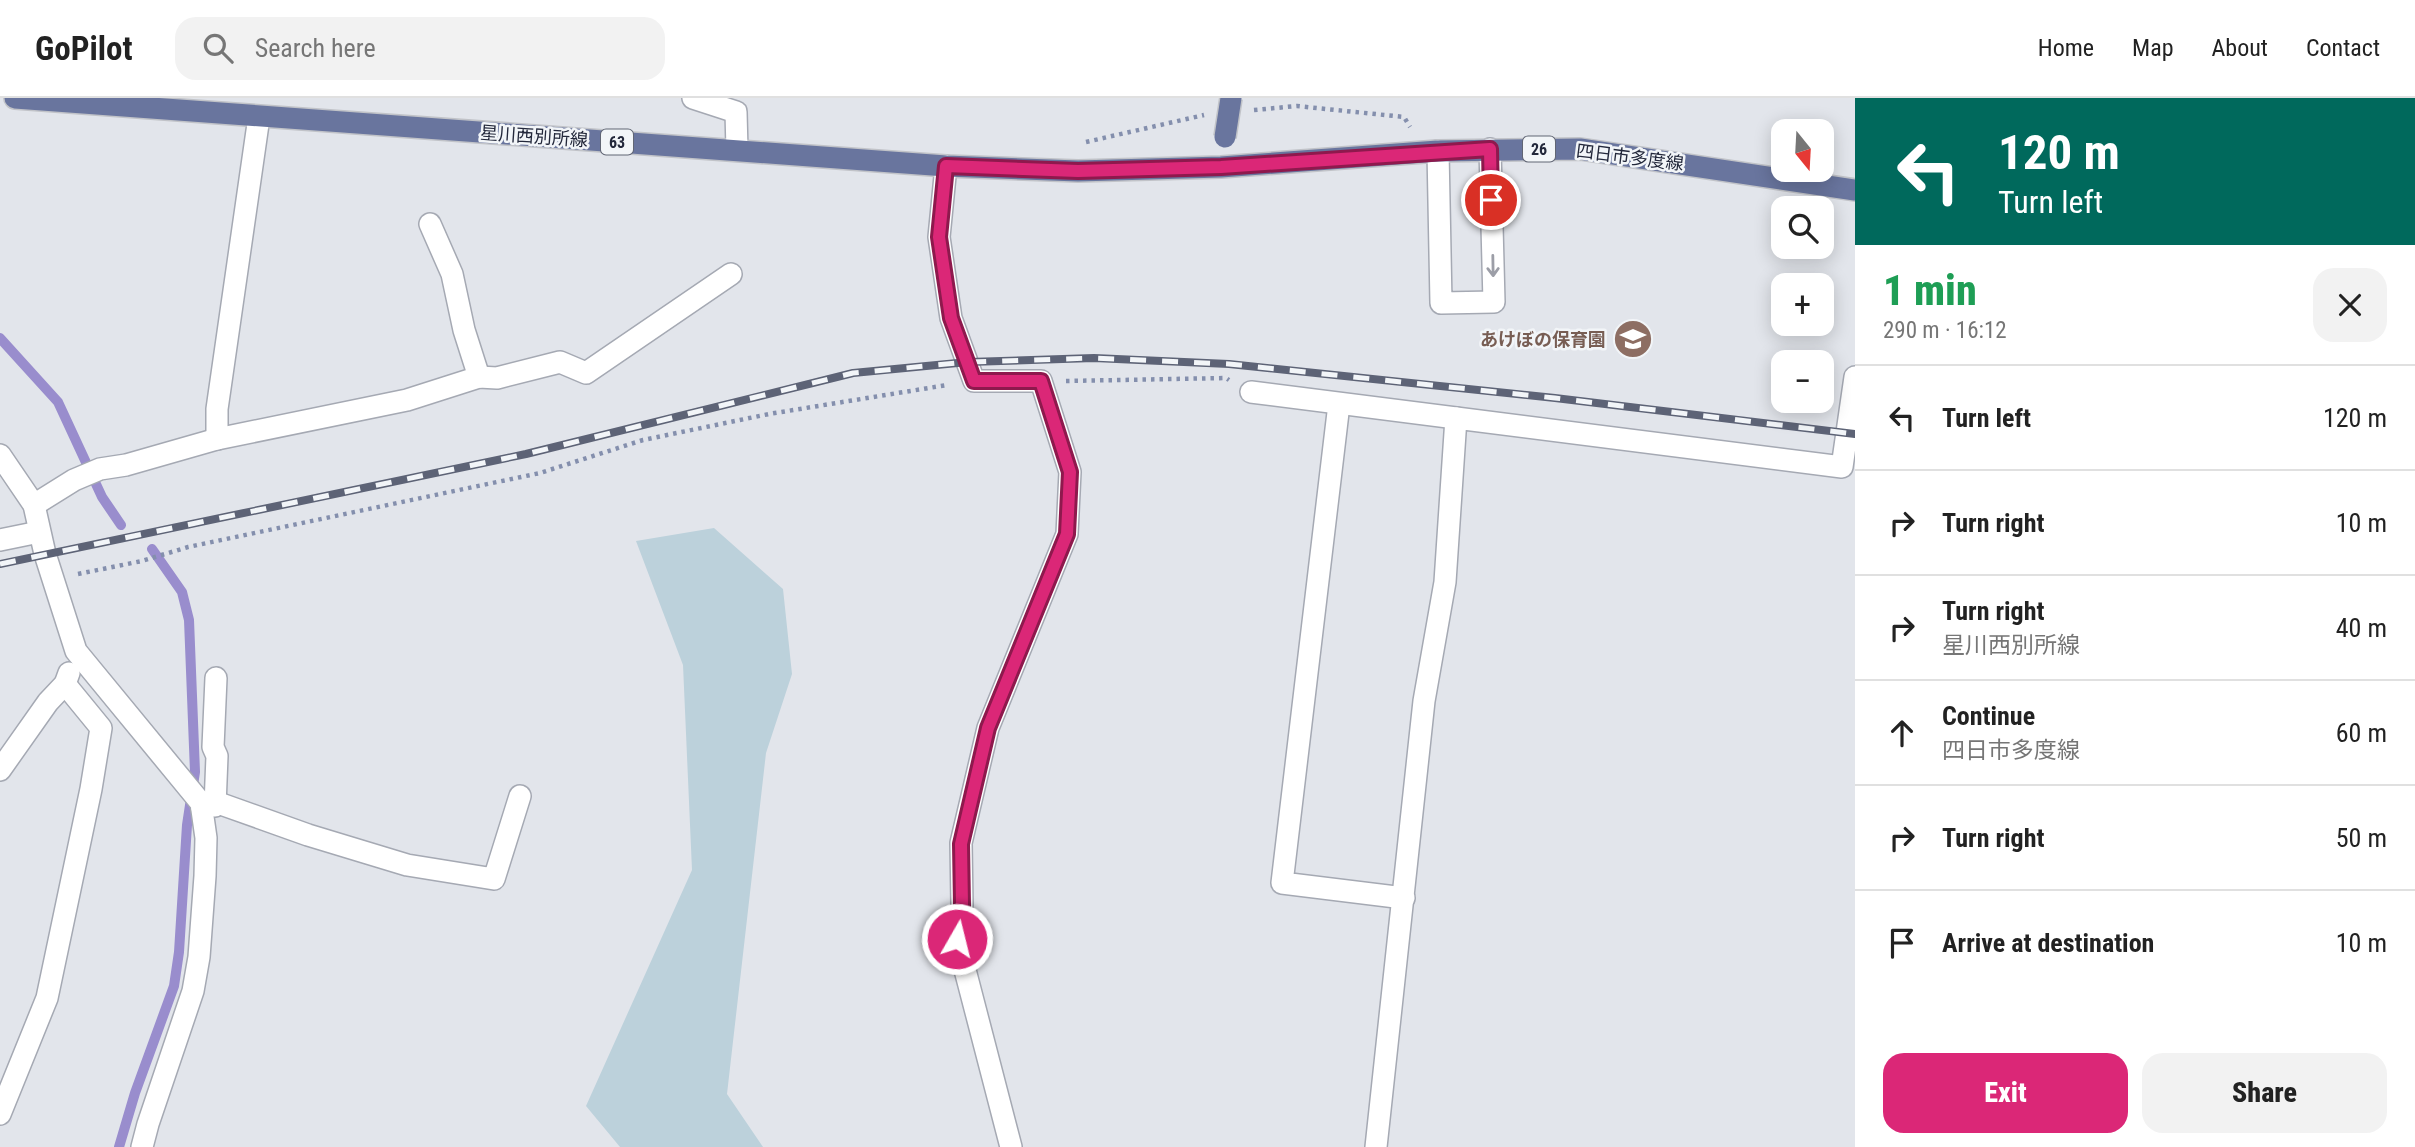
<!DOCTYPE html>
<meta charset="utf-8">
<style>
body{margin:0;font-family:"Roboto Condensed","Noto Sans JP",sans-serif;background:#f2f2f2;color:#222;height:100vh;display:flex;flex-direction:column;font-size:26px;white-space:nowrap}
*{box-sizing:border-box;margin:0}
p{font-size:23px;color:#767676}
.icon{flex:none;width:38px;height:38px;fill:none;stroke:currentColor;stroke-width:2;stroke-linecap:round;stroke-linejoin:round}
.map{position:relative;flex:1;overflow:hidden}
.details{display:flex;flex-direction:column;background:#fff;width:560px}
.details>*{flex:none}
.guide{background:#00695c;color:#fff;overflow:hidden}
.needle{width:46px;rotate:162deg}
.tools{position:absolute;left:1771px;top:21px;display:grid;gap:14px}
.tools a{display:grid;place-items:center;width:63px;height:63px;border-radius:14px;background:#fff;box-shadow:0 4px 18px #0003;font-size:35px}
.pin{position:absolute;display:grid;place-items:center;width:60px;height:60px;color:#fff;margin:-30px;border:4px solid #fff;border-radius:50%;box-shadow:0 2px 7px #0007}
.me{position:absolute;width:77px;margin:-38px;rotate:8deg;stroke-linejoin:round;filter:drop-shadow(0 0 5px #0008)}
.turn{display:flex;align-items:center;gap:24px;height:147px;padding:0 28px;font-size:32px}
.turn .icon{width:91px;height:91px;stroke-width:2.5}
.turn b{display:block;font-size:49px;line-height:60px}
.round{display:grid;place-items:center;flex:none;width:74px;height:74px;border-radius:21px;background:#f2f2f2}
.head{display:flex;align-items:center;justify-content:space-between;height:119px;padding:0 28px}
h1{font-size:42px;font-weight:800;line-height:52px;color:#1e9e55}
.action{display:flex;gap:14px;margin-top:auto;padding:14px 28px}
.action a{flex:1;height:80px;border-radius:21px;background:#db2777;color:#fff;font-size:28px;font-weight:800;line-height:80px;text-align:center}
.action a+a{background:#f2f2f2;color:#222}
ul{padding:0;list-style:none}
li{display:flex;align-items:center;gap:21px;height:105px;padding:0 28px;border-top:2px solid #e0e0e0}
li div{flex:1}
li b{display:block;font-size:26px}
li em{font-style:normal}
header{display:flex;align-items:center;gap:42px;box-sizing:border-box;height:98px;padding:0 35px;background:#fff;border-bottom:2px solid #e0e0e0}
header strong{font-size:33px}
nav{display:flex;gap:38px;margin-inline-start:auto;font-size:24px}
.search{width:490px;height:63px;background:#f2f2f2;display:flex;align-items:center;gap:18px;box-sizing:border-box;padding:0 24px;border-radius:21px;color:#767676;font-size:26px}
main{display:flex;flex:1;min-height:0}
.map>svg:first-child{display:block}
</style>
<header>
<strong>GoPilot</strong>
<div class="search"><svg class="icon" aria-label="search" viewBox="0 0 24 24"><circle cx="10" cy="10" r="6"/><path d="M15 15l6 6"/></svg>Search here</div>
<nav><a>Home</a><a>Map</a><a>About</a><a>Contact</a></nav>
</header>
<main>
<div class="map">
<svg width="1855" height="1049" viewBox="0 0 1855 1049">
<rect width="100%" height="100%" fill="#e2e5eb"/>
<polygon fill="#bcd1db" points="714,430 783,491 792,576 766,655 727,996 763,1049 620,1049 586,1008 692,772 683,567 636,443"/>
<g fill="none" stroke-linecap="round" stroke-linejoin="round">
<g stroke="#998dcd" stroke-width="10">
<polyline points="0,240 58,304 102,399 121,427"/>
<polyline points="119,1049 135,995 174,888 179,854 187,727 195,674 189,522 182,494 152,451"/>
</g>
<g stroke="#a5a9b3" stroke-width="24">
<g id="minor">
<polyline points="693,0 736,14 737,52"/>
<polyline points="1438,53 1441,205 1494,204 1490,51"/>
<polyline points="946,68 939,139 951,220 974,283 1041,283 1070,374 1067,436 988,630 961,745 962,807 957,841 1011,1049"/>
<polyline points="430,126 452,176 464,232 479,279"/>
<polyline points="1251,294 1456,320"/>
<polyline points="1339,306 1282,785 1404,800"/>
<polyline points="217,341 217,311 259,19"/>
<polyline points="0,357 34,407 45,456 76,553 201,705 206,740 205,778 199,859 193,893 148,1026 142,1049"/>
<polyline points="34,407 74,382 100,371 126,367 217,341 407,302 479,279 497,280 560,264 586,275 731,176"/>
<polyline points="0,442 39,434"/>
<polyline points="0,672 48,604 65,586 69,575"/>
<polyline points="215,708 217,658 213,649 216,580"/>
<polyline points="202,710 221,706 308,737 407,767 494,781 520,698"/>
<polyline points="0,1016 47,900 91,691 101,630 65,586"/>
<polyline points="1376,1049 1424,603 1445,484 1456,320 1842,369 1855,279"/>
</g>
</g>
<g stroke="#c1c3c8" stroke-width="24">
<polyline id="major" points="15,0 946,68 1078,73 1221,69 1438,53 1580,51 1855,92"/>
</g>
<g stroke="#848fad" stroke-width="4.5" stroke-dasharray="3.5 5" stroke-linecap="butt">
<polyline points="1254,12 1297,8 1404,19 1410,29"/>
<polyline points="1086,44 1204,17"/>
<polyline points="1066,283 1226,280 1229,282"/>
<polyline points="78,476 142,463 188,449 540,375 643,342 769,316 947,287"/>
</g>
<use href="#minor" stroke="#fff" stroke-width="21"/>
<use href="#major" stroke="#69759e" stroke-width="21"/>
<g stroke="#5d6376" stroke-width="8">
<polyline id="rail" points="0,466 526,356 853,275 968,264 1094,260 1229,266 1555,300 1855,336"/>
</g>
<use href="#rail" stroke="#f2f5f8" stroke-width="5" stroke-dasharray="16" stroke-linecap="butt"/>
<g stroke="#c1c3c8" stroke-width="24" stroke-linecap="butt">
<polyline id="major-bridge" points="1225,39 1231,0"/>
</g>
<use href="#major-bridge" stroke="#69759e" stroke-width="21"/>
</g>
<defs><path id="oneway-shaft" d="M-6 0H5M1.5-3L5.5 0L1.5 3" fill="none" stroke-width="1.6" stroke-linecap="round" stroke-linejoin="round" transform="scale(1.75)"/></defs>
<use stroke="#9c9ea7" href="#oneway-shaft" transform="translate(1493 168) rotate(89)"/>
<g fill="none" stroke-linecap="round" stroke-linejoin="round">
<g stroke="#8e194d" stroke-width="18">
<polyline id="route" points="957,841 962,807 961,746 988,630 1067,436 1070,374 1041,283 974,283 951,220 939,139 946,68 1078,73 1221,69 1490,51 1491,102"/>
</g>
<use href="#route" stroke="#db2777" stroke-width="12"/>
</g>
<defs>
<g id="school-disc" transform="scale(2.0125)"><circle r="9.5" fill="#8d6e63" stroke="#f2f5f8"/><path d="M0-5L7-2L0 1L-7-2ZM-4 1L0 2.5L4 1V4Q0 6-4 4Z" fill="#fff"/></g>
</defs>
<g fill-rule="evenodd">
<use href="#school-disc" x="1633" y="241"/>
</g>
<g text-anchor="middle" dominant-baseline="central" stroke-width="5" stroke-linejoin="round" paint-order="stroke">
<g fill="#f2f5f8" stroke="#616674" stroke-width="2">
<rect x="601" y="31.5" width="32" height="25" rx="5"/>
<rect x="1523" y="38.5" width="32" height="25" rx="5"/>
</g>
<g font-size="16" font-weight="bold" fill="#23283b">
<text x="617" y="44">63</text>
<text x="1539" y="51">26</text>
</g>
<g font-size="18" fill="#23283b" stroke="#f2f5f8">
<text transform="translate(534 38) rotate(4)">星川西別所線</text>
<text transform="translate(1630 59) rotate(7)">四日市多度線</text>
</g>
<g font-size="18" font-weight="bold" fill="#785e54" stroke="#f2f5f8" text-anchor="end">
<text x="1606" y="241">あけぼの保育園</text>
</g>
</g>
</svg>
<div class="tools">
<a><svg class="needle" viewBox="-14 -14 28 28"><path d="M0-13l5 13h-10z" fill="#e53935"/><path d="M0 13l5-13h-10z" fill="#767676"/></svg></a>
<a><svg class="icon" aria-label="search" viewBox="0 0 24 24"><circle cx="10" cy="10" r="6"/><path d="M15 15l6 6"/></svg></a>
<a>+</a>
<a>−</a>
</div>
<div class="pin" style="left:1491px;top:102px;background:#d93025"><svg class="icon" aria-label="arrive" viewBox="0 0 24 24"><path d="M6 21V4h12l-3 4 3 4H6"/></svg></div>
<svg class="me" style="left:957px;top:841px" viewBox="-20 -20 40 40"><circle r="17" fill="#db2777" stroke="#fff" stroke-width="3"/><path d="M0-11L8 9 0 5-8 9z" fill="#fff"/></svg>
</div>
<section class="details">
<div class="guide">
<div class="turn"><svg class="icon" aria-label="left" viewBox="0 0 24 24"><path d="M17 20v-9H6M10 6l-5 5 5 5"/></svg><div><b>120 m</b>Turn left</div></div>
</div>
<div class="head"><div><h1>1 min</h1><p>290 m · 16:12</p></div><a class="round"><svg class="icon" aria-label="close" viewBox="0 0 24 24"><path d="M6 6l12 12M18 6L6 18"/></svg></a></div>
<ul>
<li><svg class="icon" aria-label="left" viewBox="0 0 24 24"><path d="M17 20v-9H6M10 6l-5 5 5 5"/></svg><div><b>Turn left</b></div><em>120 m</em></li>
<li><svg class="icon" aria-label="right" viewBox="0 0 24 24"><path d="M7 20v-9h11M14 6l5 5-5 5"/></svg><div><b>Turn right</b></div><em>10 m</em></li>
<li><svg class="icon" aria-label="right" viewBox="0 0 24 24"><path d="M7 20v-9h11M14 6l5 5-5 5"/></svg><div><b>Turn right</b><p>星川西別所線</p></div><em>40 m</em></li>
<li><svg class="icon" aria-label="ahead" viewBox="0 0 24 24"><path d="M12 20V5M6 11l6-6 6 6"/></svg><div><b>Continue</b><p>四日市多度線</p></div><em>60 m</em></li>
<li><svg class="icon" aria-label="right" viewBox="0 0 24 24"><path d="M7 20v-9h11M14 6l5 5-5 5"/></svg><div><b>Turn right</b></div><em>50 m</em></li>
<li><svg class="icon" aria-label="arrive" viewBox="0 0 24 24"><path d="M6 21V4h12l-3 4 3 4H6"/></svg><div><b>Arrive at destination</b></div><em>10 m</em></li>
</ul>
<div class="action"><a>Exit</a><a>Share</a></div>
</section>
</main>
